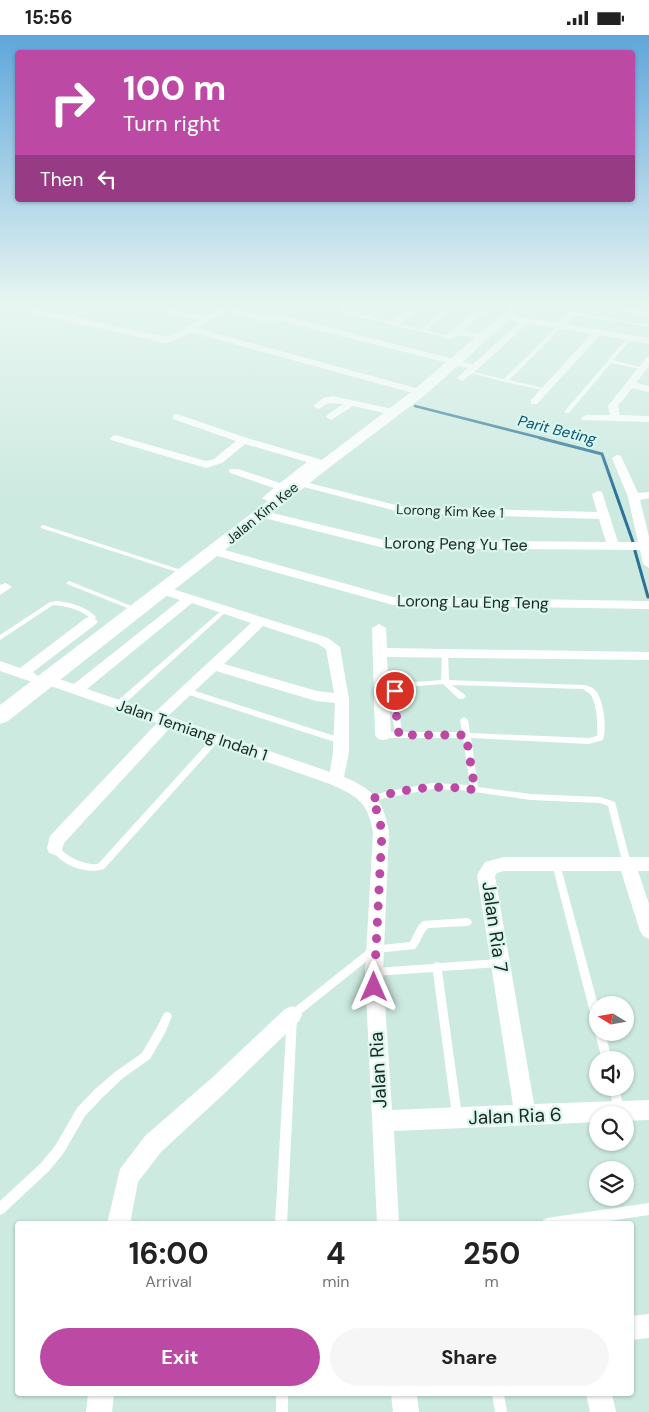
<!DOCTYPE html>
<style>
body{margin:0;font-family:"DM Sans",sans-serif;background:#f6f6f6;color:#222;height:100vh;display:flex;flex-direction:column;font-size:19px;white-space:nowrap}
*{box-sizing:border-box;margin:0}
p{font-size:16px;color:#767676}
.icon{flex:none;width:28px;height:28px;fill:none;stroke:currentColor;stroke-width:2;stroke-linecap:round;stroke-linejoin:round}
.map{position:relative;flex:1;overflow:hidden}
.panel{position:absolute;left:15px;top:1186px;width:619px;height:175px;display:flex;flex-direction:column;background:#fff;border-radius:5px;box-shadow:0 1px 4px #0004}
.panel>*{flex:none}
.hud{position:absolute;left:15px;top:15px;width:620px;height:152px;border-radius:5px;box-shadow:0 1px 4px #0004;background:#bc4aa5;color:#fff;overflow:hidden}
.needle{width:32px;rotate:281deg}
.controls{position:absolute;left:589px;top:961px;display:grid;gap:10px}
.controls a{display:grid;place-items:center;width:45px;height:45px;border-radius:50%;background:#fff;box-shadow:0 1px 4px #0004;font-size:25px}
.pin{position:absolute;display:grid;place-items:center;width:42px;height:42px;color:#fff;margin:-21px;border:2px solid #fff;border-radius:50%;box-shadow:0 1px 5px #0007}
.me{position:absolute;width:55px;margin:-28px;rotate:0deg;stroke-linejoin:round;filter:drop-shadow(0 0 4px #0008)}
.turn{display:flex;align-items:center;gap:18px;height:105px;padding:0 25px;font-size:22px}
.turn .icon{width:65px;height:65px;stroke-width:2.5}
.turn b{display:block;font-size:35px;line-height:42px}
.then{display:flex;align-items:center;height:48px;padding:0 25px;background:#0003;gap:10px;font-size:19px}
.eta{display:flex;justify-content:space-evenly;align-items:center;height:85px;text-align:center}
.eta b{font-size:30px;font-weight:700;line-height:35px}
.button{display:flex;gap:10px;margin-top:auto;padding:10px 25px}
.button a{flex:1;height:58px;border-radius:30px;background:#bc4aa5;color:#fff;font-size:20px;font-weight:700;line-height:58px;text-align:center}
.button a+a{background:#f6f6f6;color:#222}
.status{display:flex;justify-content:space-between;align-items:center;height:35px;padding:0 25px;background:#fff;direction:ltr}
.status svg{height:14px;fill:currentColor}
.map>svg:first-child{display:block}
</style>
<div class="status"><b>15:56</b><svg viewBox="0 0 49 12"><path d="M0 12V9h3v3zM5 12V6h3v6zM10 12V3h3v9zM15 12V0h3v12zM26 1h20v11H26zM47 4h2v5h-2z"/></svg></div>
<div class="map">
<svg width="649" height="1377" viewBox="0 0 649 1377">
<rect width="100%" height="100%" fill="#cdeae0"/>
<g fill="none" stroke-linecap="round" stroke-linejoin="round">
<polyline stroke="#2b7296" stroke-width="2.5" points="415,371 545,404"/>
<g stroke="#2b7296" stroke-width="3">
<polyline points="540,403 602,419 633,507"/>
<polyline points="635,516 648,562"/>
</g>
<g fill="#fff" fill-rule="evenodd">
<polygon points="91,270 96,270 72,284 68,283"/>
<polygon points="382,270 387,270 371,282 421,294 452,270 456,270 425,295 451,302 449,303 367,284 343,277 345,276 367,281"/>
<polygon points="571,277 649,290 649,292 570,279 569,278"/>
<polygon points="559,290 563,291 509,345 547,354 547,356 505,347 467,337 469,336 504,344"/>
<polygon points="628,302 632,303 613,325 644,333 644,335 611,328 569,378 565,378 565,376"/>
<polygon points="43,490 187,537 188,538 187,539 183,539 41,493 41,491"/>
<polygon points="69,546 139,574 140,575 137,577 135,576 67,549 66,548"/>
<path d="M57,566C71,568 86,571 96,582L93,587H89L88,586L89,582C79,574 66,571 53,570L0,605V600L50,567Z"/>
<polygon points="225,573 227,574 228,575 227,576 121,672 115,672 114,670 115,668 223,574"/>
<path d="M443,616H447L448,618L449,645L584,650C588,651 592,652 595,655C604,664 607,694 603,705L589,709L471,703L478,752L531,759L600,762L615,767L631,829L630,831L627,832L624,831L623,829L608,771L600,768L531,765L460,755L432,754L385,763L371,767L368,766L367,764L368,762L385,757L432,748L470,750L463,703H390L386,700L387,698L395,697L389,662L392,653L403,648L441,645L442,618ZM443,649L459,664H462L466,662L465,660L452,650L583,654C585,656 588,657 590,659C597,667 598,691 597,701L589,703L470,698L468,685L464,682L460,685L462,697H402L397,662L398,656L405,652Z"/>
<polygon points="183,654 189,654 344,704 345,706 344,708 338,708 183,658 182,656"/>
<path d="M216,701L220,704L219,706L104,834C86,840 60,830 51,813L52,811C53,810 55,810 56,810C59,811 62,816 65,818C74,825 86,830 98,829L213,702Z"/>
<polygon points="556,826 559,827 560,829 598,970 598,993 595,992 593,989 552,829 553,827"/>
<path d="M467,883L470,884L472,887L470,890L467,891L428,893C422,899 421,907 415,914L377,918L297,982L287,1189H275L287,980L289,977L372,911L410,907L418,891L423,886Z"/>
<polygon points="499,924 502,925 504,928 502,931 499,932 442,936 462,1081 461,1085 457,1086 453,1085 452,1081 433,937 374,941 371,940 369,937 371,934 374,933 433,929 437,927 440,928"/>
<polygon points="167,977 170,978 172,981 165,998 150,1024 123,1043 102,1063 85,1081 63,1119 49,1136 4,1178 0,1180 0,1166 41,1128 55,1111 77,1073 94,1055 115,1037 142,1018 157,992 164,978"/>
<polygon points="598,994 598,998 605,998 612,1025 602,1025 595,998"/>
<polygon points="609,1052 619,1052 624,1075 623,1079 619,1080 615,1079"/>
<polygon points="649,1168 649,1180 588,1189 541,1189 543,1185 547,1183"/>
<rect x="276" y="1359" width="12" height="18"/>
<polygon points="492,1359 504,1359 507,1377 495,1377"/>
</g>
<g fill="#fff" fill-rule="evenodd">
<polygon points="5,270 20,270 165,302 173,300 199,285 142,272 141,270 156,270 205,281 224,270 234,270 232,272 262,280 281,280 473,329 520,287 504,284 504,280 559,288 573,270 581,270 567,289 649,303 649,309 600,300 537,369 531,369 531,365 591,299 528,288 478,334 462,346 457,343 468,333 281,286 262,286 226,276 197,293 423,355 423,359 420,360 190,297 179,304 165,308 9,273"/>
<polygon points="344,270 353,270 348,275 348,279 341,277 340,274"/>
<polygon points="414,270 423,270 397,291 391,291 391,287"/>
<polygon points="484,270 493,270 463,295 486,300 486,304 458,300 452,304 446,304 446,300"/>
<polygon points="597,270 615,270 649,275 649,281 601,273"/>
<polygon points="649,322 649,331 636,348 649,351 649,357 632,353 618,371 620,380 649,381 649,387 582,385 581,383 586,380 610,380 608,371 646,323"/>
<polygon points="333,361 397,375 398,377 393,380 353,371 331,385 326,382 327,380 343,369 329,368 318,374 313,371 323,363"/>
<polygon points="177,379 247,403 319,424 329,429 324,432 316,430 297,445 404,472 597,477 592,459 598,456 602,457 618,507 638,507 628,462 612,423 617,420 621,421 638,458 649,457 649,463 640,465 649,502 649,533 643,529 640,515 384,513 256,481 254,479 256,477 260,475 384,505 606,507 599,484 404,478 296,450 295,447 290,451 297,455 295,457 284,456 268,466 262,463 274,453 230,438 229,436 230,434 238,434 280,448 307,427 245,409 222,428 206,433 111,405 110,403 115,400 206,426 214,424 236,406 173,384 173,380"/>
<polygon points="214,512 393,562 649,566 649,574 393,570 210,519 208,516 210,513"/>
<polygon points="6,548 12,552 0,560 0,550"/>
<path d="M163,551L328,603L340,612L349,664V717L344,742C373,754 384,766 389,797L383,937L392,1075L513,1070L477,840L485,827L504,822H649V836H638L649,869V904L643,901L640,896L621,836H504L497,838L495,841L534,1069L649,1065V1085L625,1086V1080H598V1087L394,1096L399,1189H377L365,937L373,797C368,767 357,761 330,749L170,693L64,808L61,818L55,820L49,818L47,813L50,801L157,688L42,648L40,645L42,642L47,640L74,649L180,565L158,558L157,555ZM192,568L251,588L155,677L87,654ZM263,591L318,609L326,614L334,658L317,656L224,629ZM216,636L316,666L335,668L333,717L330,737L168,681Z"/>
<polygon points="91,582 98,586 96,589 33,637 39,642 37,645 32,647 0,636 0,626 20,633 86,583"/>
<polygon points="379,589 386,593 387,613 649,617 649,625 387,622 391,700 388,704 383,705 378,704 375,700 372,593"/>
<polygon points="292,971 299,974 302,980 299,986 228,1055 161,1117 138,1147 130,1189 107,1189 120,1134 145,1101 214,1041 285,974"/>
<polygon points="649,1279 649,1303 631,1305 631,1281"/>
<polygon points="88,1359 114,1359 112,1377 86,1377"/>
<polygon points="391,1359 417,1359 419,1377 393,1377"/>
<polygon points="586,1359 612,1359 616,1377 590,1377"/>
</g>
<polygon fill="#fff" fill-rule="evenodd" points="513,270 526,270 425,360 330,432 8,686 0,689 0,670 415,354"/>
</g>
<linearGradient id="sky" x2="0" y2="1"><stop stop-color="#5fa6db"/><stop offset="0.58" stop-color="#e8f6f1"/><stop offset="1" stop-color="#e8f6f1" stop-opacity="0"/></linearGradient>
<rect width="649" height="463" fill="url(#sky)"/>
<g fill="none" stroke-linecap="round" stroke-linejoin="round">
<path stroke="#bc4aa5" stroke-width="9" stroke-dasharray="0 16.2" d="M374,952L382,797L378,778L371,764C405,753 440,749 475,755L466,700H399L394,662L395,656"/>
</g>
<g text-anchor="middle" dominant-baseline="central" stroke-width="4.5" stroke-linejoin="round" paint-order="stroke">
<g font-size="14" fill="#1c2723" stroke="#daf7ed">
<text transform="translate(450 476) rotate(2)">Lorong Kim Kee 1</text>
<text transform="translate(262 478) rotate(-39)">Jalan Kim Kee</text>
</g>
<g font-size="15" font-style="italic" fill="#0b5579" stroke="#daf7ed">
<text transform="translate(557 395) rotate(14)">Parit Beting</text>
</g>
<g font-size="16" fill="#1c2723" stroke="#daf7ed">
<text transform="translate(456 509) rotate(1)">Lorong Peng Yu Tee</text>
<text transform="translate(473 567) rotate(1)">Lorong Lau Eng Teng</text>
<text transform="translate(192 695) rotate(19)">Jalan Temiang Indah 1</text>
</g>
<g font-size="19" fill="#1c2723" stroke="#daf7ed">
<text transform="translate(495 892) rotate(82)">Jalan Ria 7</text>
<text transform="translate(378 1035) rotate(-93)">Jalan Ria</text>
<text transform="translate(515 1081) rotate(-2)">Jalan Ria 6</text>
</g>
</g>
</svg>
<div class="controls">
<a><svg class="needle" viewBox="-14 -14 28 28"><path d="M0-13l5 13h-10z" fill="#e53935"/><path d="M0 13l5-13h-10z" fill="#767676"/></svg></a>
<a><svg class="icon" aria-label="sound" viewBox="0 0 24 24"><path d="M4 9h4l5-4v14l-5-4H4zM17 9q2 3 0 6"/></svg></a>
<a><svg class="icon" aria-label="search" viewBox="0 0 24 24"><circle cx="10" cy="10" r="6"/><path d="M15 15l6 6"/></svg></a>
<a><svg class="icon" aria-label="layers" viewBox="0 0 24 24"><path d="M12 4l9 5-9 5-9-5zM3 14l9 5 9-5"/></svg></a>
</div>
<div class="pin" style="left:395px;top:656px;background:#d93025"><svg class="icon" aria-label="arrive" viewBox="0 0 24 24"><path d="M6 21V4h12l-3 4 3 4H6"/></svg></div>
<svg class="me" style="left:374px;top:952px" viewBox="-20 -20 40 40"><path d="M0-17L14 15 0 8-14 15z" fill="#bc4aa5" stroke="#fff" stroke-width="4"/></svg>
<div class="hud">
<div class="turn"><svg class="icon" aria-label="right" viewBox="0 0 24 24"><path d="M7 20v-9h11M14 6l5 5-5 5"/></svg><div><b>100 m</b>Turn right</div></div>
<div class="then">Then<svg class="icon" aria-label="left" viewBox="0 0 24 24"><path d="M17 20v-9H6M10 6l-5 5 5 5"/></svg></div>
</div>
<section class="panel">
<div class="eta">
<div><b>16:00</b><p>Arrival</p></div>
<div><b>4</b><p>min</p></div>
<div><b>250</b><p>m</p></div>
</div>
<div class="button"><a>Exit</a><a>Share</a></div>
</section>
</div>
